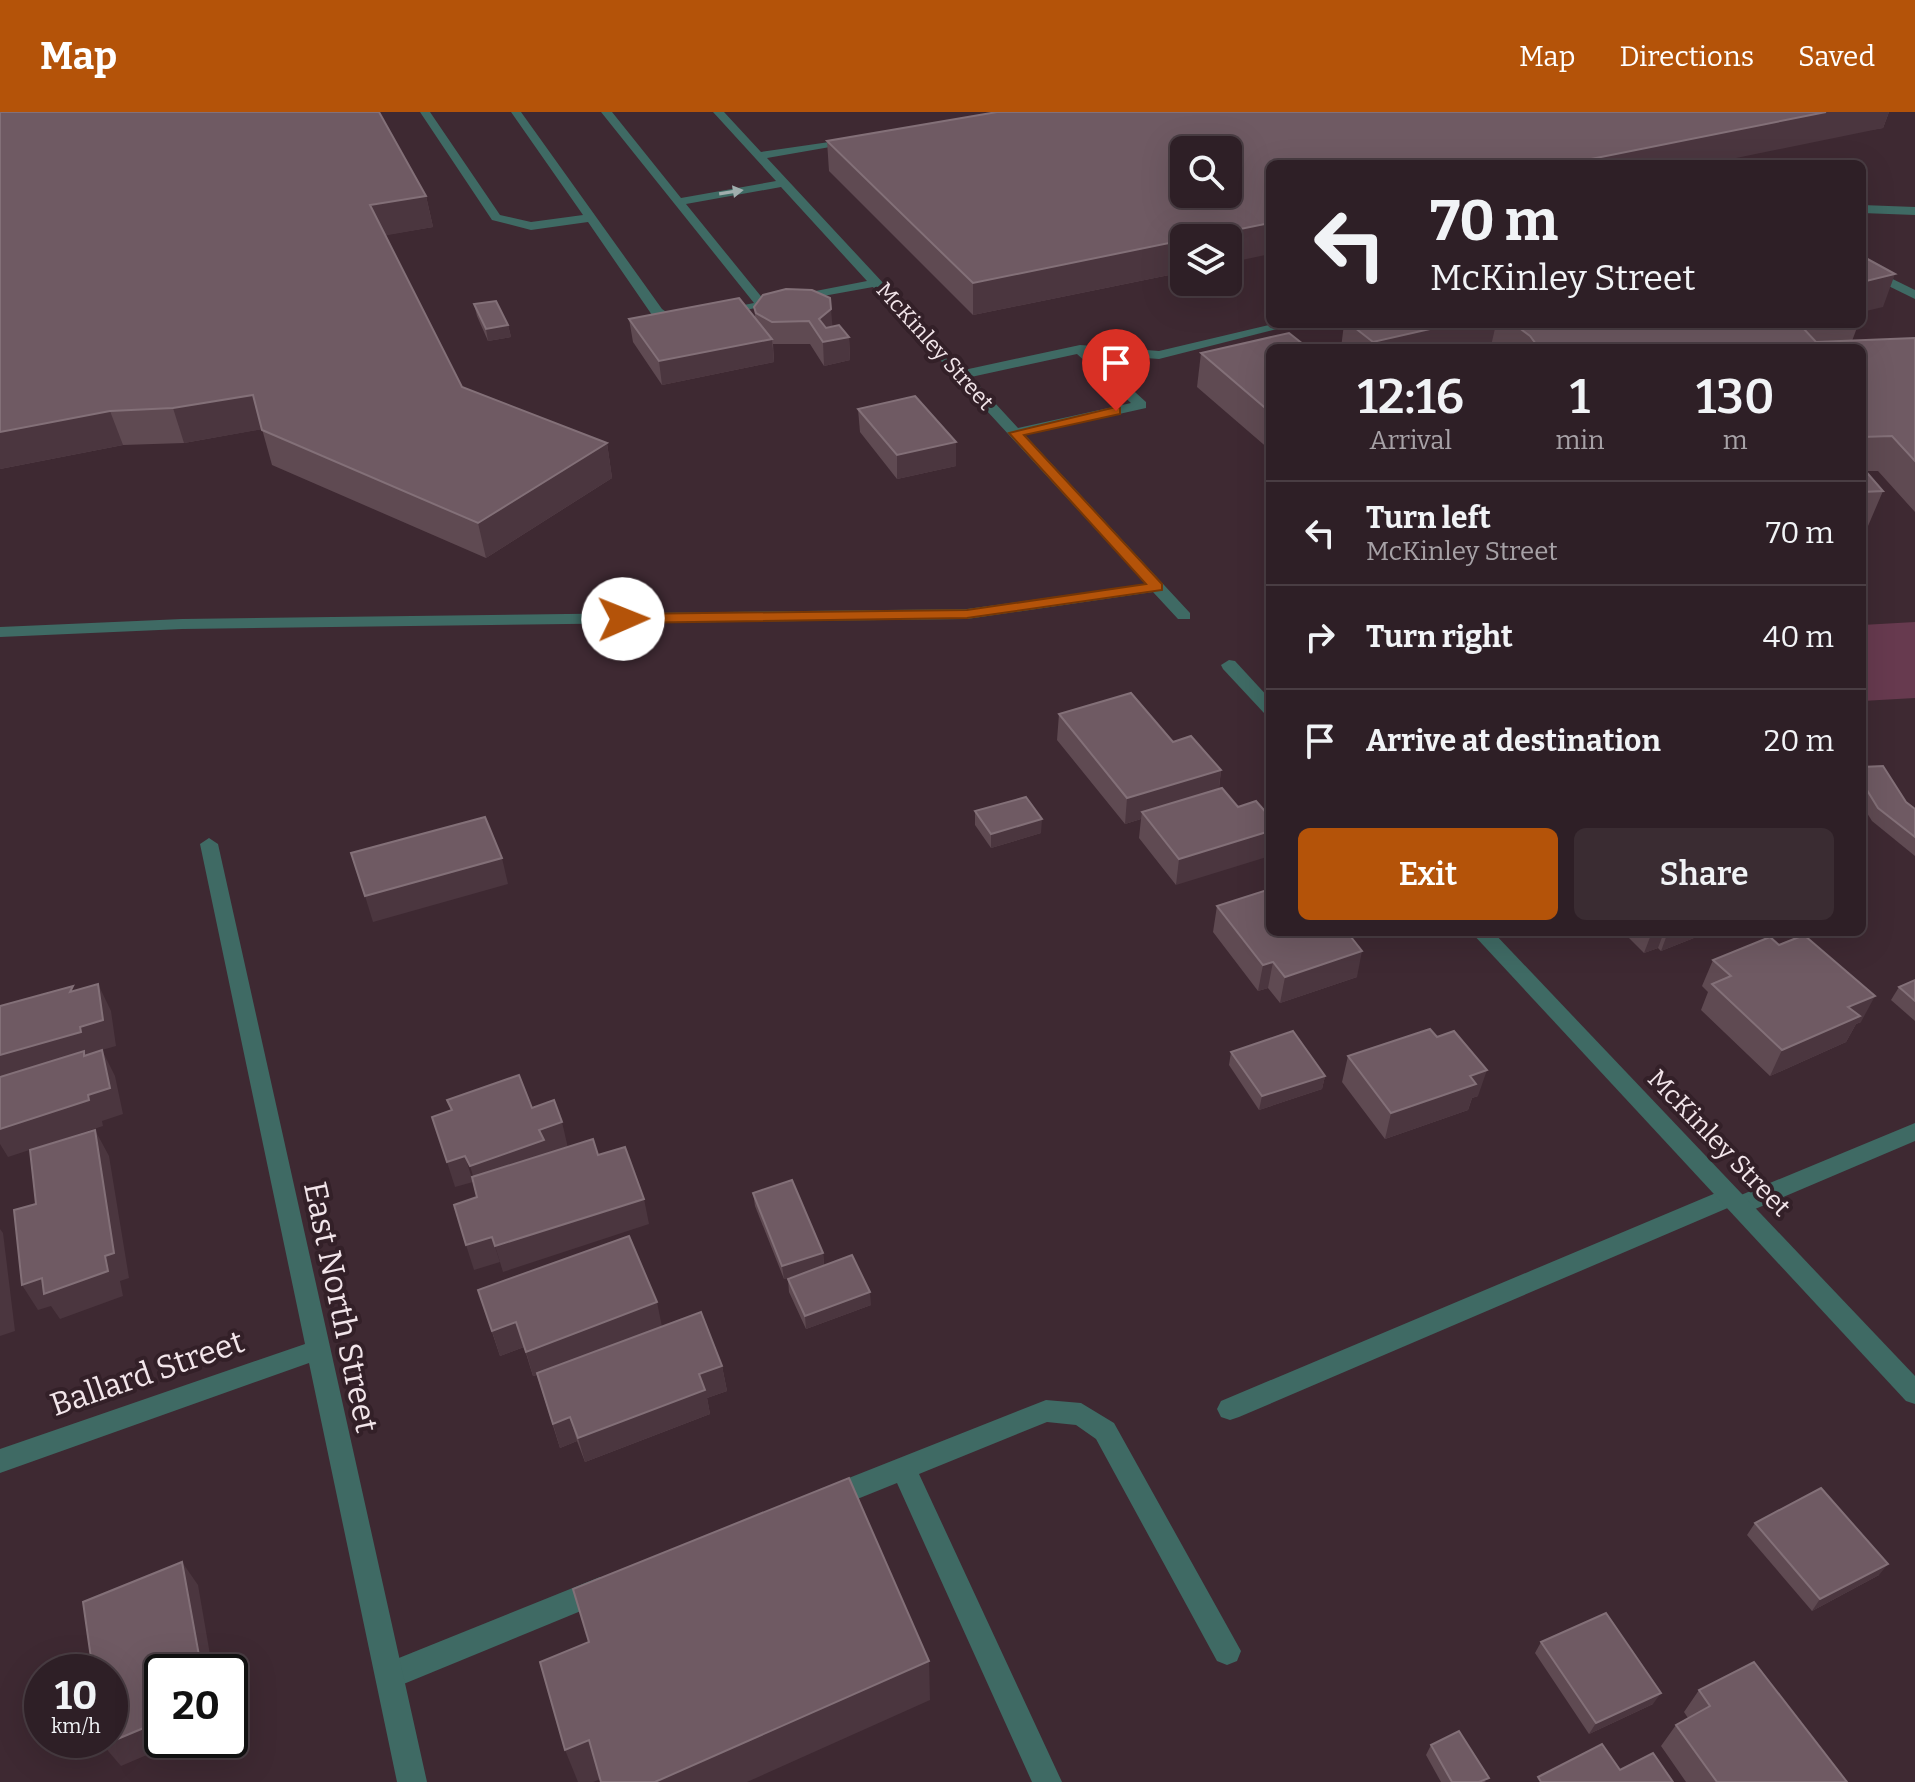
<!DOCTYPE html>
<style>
body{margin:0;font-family:Bitter,serif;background:#3a2c32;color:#f1f3f6;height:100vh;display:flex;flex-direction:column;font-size:30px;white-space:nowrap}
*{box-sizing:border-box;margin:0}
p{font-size:26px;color:#a7a2a7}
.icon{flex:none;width:44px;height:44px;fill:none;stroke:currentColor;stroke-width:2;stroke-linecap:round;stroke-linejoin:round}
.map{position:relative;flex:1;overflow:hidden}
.drawer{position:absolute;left:1266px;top:232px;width:600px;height:592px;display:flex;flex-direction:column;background:#2e1f26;border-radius:12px;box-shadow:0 8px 32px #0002,0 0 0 2px #493d43}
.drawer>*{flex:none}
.guide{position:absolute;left:1266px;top:48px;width:600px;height:168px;border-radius:12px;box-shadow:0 8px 32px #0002,0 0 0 2px #493d43;background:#2e1f26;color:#f1f3f6;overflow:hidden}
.tools{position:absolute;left:1170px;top:24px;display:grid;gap:16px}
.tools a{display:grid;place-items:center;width:72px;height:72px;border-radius:12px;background:#2e1f26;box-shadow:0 8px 32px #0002,0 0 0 2px #493d43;font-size:40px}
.speed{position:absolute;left:24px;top:1542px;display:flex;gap:16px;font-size:40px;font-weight:700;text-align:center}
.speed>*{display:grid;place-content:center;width:104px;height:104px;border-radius:50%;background:#2e1f26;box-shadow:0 8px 32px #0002,0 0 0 2px #493d43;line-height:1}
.speed small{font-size:20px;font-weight:400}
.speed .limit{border:4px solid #111;border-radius:12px;background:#fff;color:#111}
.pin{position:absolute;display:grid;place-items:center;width:68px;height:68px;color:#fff;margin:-82px -34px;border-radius:50% 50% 50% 0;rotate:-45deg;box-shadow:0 0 8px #0007}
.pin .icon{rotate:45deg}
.me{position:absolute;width:88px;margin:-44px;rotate:89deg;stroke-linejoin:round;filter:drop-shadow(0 0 6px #0008)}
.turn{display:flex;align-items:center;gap:28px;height:168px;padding:0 32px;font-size:36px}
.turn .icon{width:104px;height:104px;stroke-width:2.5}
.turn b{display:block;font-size:56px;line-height:68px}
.eta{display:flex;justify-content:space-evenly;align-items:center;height:136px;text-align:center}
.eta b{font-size:48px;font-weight:600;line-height:56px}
.button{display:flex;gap:16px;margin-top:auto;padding:16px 32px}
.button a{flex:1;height:92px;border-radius:12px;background:#b45309;color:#fff;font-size:32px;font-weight:600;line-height:92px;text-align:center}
.button a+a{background:#3a2c32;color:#f1f3f6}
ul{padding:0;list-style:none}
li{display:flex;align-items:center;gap:24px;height:104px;padding:0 32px;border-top:2px solid #493d43}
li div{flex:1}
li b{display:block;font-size:30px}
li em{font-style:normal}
header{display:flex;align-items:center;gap:48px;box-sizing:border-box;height:112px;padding:0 40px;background:#b45309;color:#fff}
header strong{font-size:38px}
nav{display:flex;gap:44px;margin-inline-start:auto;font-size:28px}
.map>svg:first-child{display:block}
</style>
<header>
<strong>Map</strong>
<nav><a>Map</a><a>Directions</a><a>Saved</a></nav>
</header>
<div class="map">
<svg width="1915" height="1670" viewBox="0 0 1915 1670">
<rect width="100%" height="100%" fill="#3e2932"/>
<polygon fill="#673a4f" points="1915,510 1915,586 1862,589 1862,513"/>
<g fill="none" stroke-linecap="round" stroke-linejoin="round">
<g fill="#3f6a64" fill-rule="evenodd">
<polygon points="420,0 430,0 500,103 531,110 583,103 511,0 521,0 662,197 672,204 686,205 686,211 669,212 652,203 588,110 531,118 492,108"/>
<path d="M601,0H612L681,86L776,69L713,0H724L761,40L857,26L858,28L853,31L767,46L964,258L1080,233L1159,239L1273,212H1297L1159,247L1093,242L1146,290V296L1025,323L1190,501V507H1178L1153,480L967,507L182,517L0,525V515L182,507L967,497L1146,472L873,175L790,190V184L867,169L781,75L686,92L768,193L719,204V198L754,191ZM1077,242L1131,291L1018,316L971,265Z"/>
<polygon points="1862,93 1915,95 1915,103 1862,101"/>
<polygon points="1862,152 1915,178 1915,187 1862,161"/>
<polygon points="1915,1011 1915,1029 1748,1100 1740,1102 1730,1095 1239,1305 1230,1308 1221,1305 1217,1297 1221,1289 1723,1078 1731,1076 1741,1083"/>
<polygon points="1046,1288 1081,1291 1114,1311 1241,1539 1237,1549 1227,1553 1217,1549 1096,1327 1076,1313 1047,1310 919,1362 1062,1670 1032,1670 897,1371 830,1398 821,1395 817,1386 821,1377"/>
<polygon points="600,1465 610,1469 614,1478 610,1487 389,1578 379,1574 375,1564 379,1554"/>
</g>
<g fill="#3f6a64" fill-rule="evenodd">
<polygon points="1229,548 1235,549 1270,587 1270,602 1264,601 1223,557 1221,553"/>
<polygon points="209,726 218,732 427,1670 397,1670 309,1251 0,1361 0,1337 305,1232 200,732"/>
<polygon points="1471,820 1493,820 1915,1264 1915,1292 1906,1289"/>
</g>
</g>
<g fill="#5f4a52">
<polygon points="0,0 426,84 433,115 385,123 462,275 607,331 612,366 486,446 272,353 262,317 184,331 123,333 0,357"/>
<polygon points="997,0 1889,0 1883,16 1184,126 1184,160 973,203 829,59 827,29"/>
<polygon points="474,192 508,213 511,225 488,229 477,204"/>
<polygon points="754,195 832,214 849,225 850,248 824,254 810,232 773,232 774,250 662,273 633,230 629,207 755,204"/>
<polygon points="1344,212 1856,212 1858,213 1852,229 1915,226 1915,400 1878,359 1865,359 1883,379 1868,414 1862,415 1862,236 1493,236 1491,234 1484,236 1341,236"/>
<polygon points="1270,236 1270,338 1197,275 1201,241"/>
<polygon points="858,297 956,330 956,354 897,367 860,320"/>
<polygon points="1059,602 1173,630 1221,658 1219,677 1176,773 1139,726 1141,707 1125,712 1057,628"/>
<polygon points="1862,655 1915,697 1915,744 1872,709 1862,693"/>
<polygon points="975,699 1041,721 991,736 975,713"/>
<polygon points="1217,794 1357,865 1280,891 1268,876 1258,879 1213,820"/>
<polygon points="1623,820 1709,820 1661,839 1658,836 1644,841"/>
<polygon points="1713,848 1861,910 1856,912 1846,930 1770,964 1701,898 1708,880 1702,874"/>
<polygon points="1915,868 1915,909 1891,888 1899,875"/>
<polygon points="1231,940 1325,964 1322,977 1259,998 1229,953"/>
<polygon points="1348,944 1478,984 1472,986 1468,998 1385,1027 1342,970"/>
<polygon points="753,1081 823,1141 824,1154 871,1193 806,1217 789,1180 788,1167 816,1156 784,1167 755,1094"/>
<polygon points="478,1178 662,1215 722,1254 727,1279 707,1286 710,1302 585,1350 577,1329 560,1336 537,1263 533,1264 524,1235 500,1244"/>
<polygon points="1755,1411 1879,1463 1812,1499 1747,1423"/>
<polygon points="1541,1530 1653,1592 1589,1622 1535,1541"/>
<polygon points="1699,1578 1847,1670 1686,1670 1661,1634 1676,1613 1688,1606 1684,1600"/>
<polygon points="1431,1633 1486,1670 1441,1670 1426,1643"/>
</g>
<g fill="#4b363f">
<polygon points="1826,0 1889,0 1883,16 1707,52 1566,52"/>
<polygon points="426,84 433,115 377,125 370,93"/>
<polygon points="1270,111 1270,142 1228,151 1228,126 1196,126"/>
<polygon points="1184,128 1184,160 973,203 973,171"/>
<polygon points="1895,162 1883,195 1862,200 1862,170"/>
<polygon points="831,197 833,220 822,229 819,207"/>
<polygon points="1452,212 1496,212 1491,234 1484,236 1372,236 1373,230"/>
<polygon points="508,213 511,225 488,229 486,217"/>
<polygon points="849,225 850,248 824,254 823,230"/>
<polygon points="772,227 774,250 662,273 659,249"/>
<polygon points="253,283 263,317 184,331 173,296"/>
<polygon points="110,299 123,333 0,357 0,320"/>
<polygon points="956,330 956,354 897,367 897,343"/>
<polygon points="607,331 612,366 486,446 478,411"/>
<polygon points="1221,658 1218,683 1142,700 1141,707 1125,712 1127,686"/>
<polygon points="1042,707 1041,721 991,736 991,722"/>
<polygon points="1270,719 1270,744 1176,773 1179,747"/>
<polygon points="502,746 508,772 373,810 365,784"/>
<polygon points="1652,820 1664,820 1658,836 1644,841"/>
<polygon points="1668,820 1709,820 1661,839"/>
<polygon points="1362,839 1357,865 1280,891 1285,865"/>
<polygon points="1273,850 1268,876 1258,879 1263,853"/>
<polygon points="98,872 111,899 116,934 102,938 115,964 123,1002 102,1009 103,1014 8,1045 0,1032 0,1015 88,983 0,973 0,943 80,915"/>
<polygon points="1875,884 1861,910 1856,912 1846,930 1770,964 1782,938 1848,895"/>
<polygon points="1487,958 1478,984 1472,986 1468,998 1385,1027 1391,1001 1470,964"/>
<polygon points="1325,964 1322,977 1259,998 1262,984"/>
<polygon points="562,1010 568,1036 478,1080 470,1054 539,1018"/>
<polygon points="95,1018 109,1044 129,1166 120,1169 123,1184 60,1207 51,1194 38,1198 22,1173 105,1144"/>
<polygon points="465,1044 473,1070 455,1075 447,1050"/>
<polygon points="644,1087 649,1112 503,1160 495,1134"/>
<polygon points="0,1117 3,1121 15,1219 0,1224"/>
<polygon points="492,1125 500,1150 474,1158 466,1133"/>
<polygon points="823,1141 824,1154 784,1167 782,1154"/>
<polygon points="870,1180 871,1193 806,1217 805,1204"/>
<polygon points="657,1190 662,1215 533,1264 526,1240"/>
<polygon points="516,1210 524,1235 500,1244 492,1219"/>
<polygon points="722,1254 727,1279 707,1286 710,1302 585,1350 578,1326 699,1262"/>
<polygon points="570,1305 577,1329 560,1336 553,1312"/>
<polygon points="182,1450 198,1473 213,1560 202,1560"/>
<polygon points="1888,1452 1879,1463 1812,1499 1820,1487"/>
<polygon points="929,1549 930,1588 747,1670 655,1670"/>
<polygon points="162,1577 162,1628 175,1628 175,1631 121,1654 103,1633 154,1580"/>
<polygon points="1661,1581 1653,1592 1589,1622 1596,1611"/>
<polygon points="589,1628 603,1666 593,1670 578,1670 565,1638"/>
</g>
<g fill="#6f5a63" stroke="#837078" stroke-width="2" fill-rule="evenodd">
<polygon points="0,0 379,0 426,84 370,93 462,275 607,331 478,411 262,318 253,283 173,296 110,299 0,320"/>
<path d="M997,0H1826L1566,52H1270V111L1196,126H1184V128L973,171L827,29ZM1184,38H1228V82H1184Z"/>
<polygon points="1862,144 1895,162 1862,170"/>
<polygon points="786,177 812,178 830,186 831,197 819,207 826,216 839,213 849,225 823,230 809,209 772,210 756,201 754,195 763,183"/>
<polygon points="739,186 772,227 659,249 629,207"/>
<polygon points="496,189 508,213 486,217 474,192"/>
<polygon points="1350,212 1452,212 1373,230"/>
<polygon points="1514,212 1856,212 1858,213 1802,215 1816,230 1915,226 1915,349 1892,324 1862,325 1862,236 1539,236 1530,224"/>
<polygon points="1289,221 1308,236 1270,236 1270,300 1201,241"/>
<polygon points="915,284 956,330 897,343 858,297"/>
<polygon points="1862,355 1883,379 1862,380"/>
<polygon points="1131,581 1173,630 1191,624 1221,658 1127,686 1059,602"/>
<polygon points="1883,654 1906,690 1915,697 1915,725 1878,696 1862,670 1862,655"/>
<polygon points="1222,676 1238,695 1256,689 1270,705 1270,719 1179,747 1142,700"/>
<polygon points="1026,685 1042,707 991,722 975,699"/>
<polygon points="485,705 502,746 365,784 351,741"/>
<polygon points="1270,777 1270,820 1347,820 1362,839 1285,865 1273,850 1263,853 1217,794"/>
<polygon points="1804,823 1875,884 1848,895 1860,904 1782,938 1712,872 1731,864 1713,848 1770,825 1779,833"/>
<polygon points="1915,868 1915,889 1899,875"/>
<polygon points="98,872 103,908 80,915 81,920 0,943 0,894 73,874 70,880"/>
<polygon points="1430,917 1437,925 1454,919 1487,958 1470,964 1476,972 1391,1001 1348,944"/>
<polygon points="1293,919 1325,964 1262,984 1231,940"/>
<polygon points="102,938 110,976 88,983 89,988 0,1017 0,965 84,939 84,944"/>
<polygon points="519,963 532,996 554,988 562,1010 539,1018 544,1028 470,1054 465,1044 447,1050 432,1005 452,998 447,988"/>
<polygon points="95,1018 114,1141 105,1144 108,1159 44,1182 42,1166 22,1173 14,1098 36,1092 30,1038"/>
<polygon points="593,1027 598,1043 625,1035 644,1087 495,1134 492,1125 466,1133 454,1093 477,1085 472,1065"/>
<polygon points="792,1068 823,1141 782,1154 753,1081"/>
<polygon points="629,1124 657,1190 526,1240 516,1210 492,1219 478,1178"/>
<polygon points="852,1143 870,1180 805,1204 788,1167"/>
<polygon points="701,1200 722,1254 699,1262 705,1278 578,1326 570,1305 553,1312 537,1261"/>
<polygon points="849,1366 929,1549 655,1670 601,1670 589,1628 565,1638 540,1550 589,1530 573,1477"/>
<polygon points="1821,1376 1888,1452 1820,1487 1755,1411"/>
<polygon points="182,1450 202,1560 162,1560 162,1577 154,1580 158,1610 103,1633 102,1628 110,1628 110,1560 93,1560 83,1490"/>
<polygon points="1606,1501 1661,1581 1596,1611 1541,1530"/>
<polygon points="1754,1550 1847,1670 1717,1670 1676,1613 1710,1594 1699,1578"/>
<polygon points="1459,1619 1489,1666 1479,1670 1452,1670 1431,1633"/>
<polygon points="1602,1632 1620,1658 1653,1641 1673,1670 1541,1670 1538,1665"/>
</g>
<defs><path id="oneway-solid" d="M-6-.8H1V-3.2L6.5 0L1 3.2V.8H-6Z" transform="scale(2)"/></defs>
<use fill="#a1aeae" href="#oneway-solid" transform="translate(731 80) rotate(-9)"/>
<polygon fill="#b45309" stroke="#753606" stroke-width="2" points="1116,295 1120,296 1120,302 1024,323 1162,472 1162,478 967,506 623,511 615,507 623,502 967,498 1146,472 1009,321"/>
<g text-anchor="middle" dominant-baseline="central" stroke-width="8" stroke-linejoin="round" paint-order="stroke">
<g font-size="22" fill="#f2e5ea" stroke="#332028">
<text transform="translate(935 234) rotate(48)">McKinley Street</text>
</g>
<g font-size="26" fill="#f2e5ea" stroke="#332028">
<text transform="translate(1719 1031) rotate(46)">McKinley Street</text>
</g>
<g font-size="32" fill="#f2e5ea" stroke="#332028">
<text transform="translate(341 1195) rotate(78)">East North Street</text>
<text transform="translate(147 1261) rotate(-19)">Ballard Street</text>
</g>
</g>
</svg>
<div class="tools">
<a><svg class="icon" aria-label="search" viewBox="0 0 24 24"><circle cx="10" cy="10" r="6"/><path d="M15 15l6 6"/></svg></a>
<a><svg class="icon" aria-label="layers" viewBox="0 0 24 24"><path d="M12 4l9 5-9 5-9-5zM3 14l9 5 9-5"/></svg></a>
</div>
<div class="speed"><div>10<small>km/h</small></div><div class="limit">20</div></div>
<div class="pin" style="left:1116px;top:299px;background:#d93025"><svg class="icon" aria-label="arrive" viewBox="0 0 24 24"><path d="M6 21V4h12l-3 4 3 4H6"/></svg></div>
<svg class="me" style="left:623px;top:507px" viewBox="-20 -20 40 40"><circle r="19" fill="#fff"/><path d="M0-13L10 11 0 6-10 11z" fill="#b45309"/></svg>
<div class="guide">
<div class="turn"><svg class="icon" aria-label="left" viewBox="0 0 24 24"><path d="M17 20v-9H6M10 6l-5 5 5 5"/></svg><div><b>70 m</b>McKinley Street</div></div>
</div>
<section class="drawer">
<div class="eta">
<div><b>12:16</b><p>Arrival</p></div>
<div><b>1</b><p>min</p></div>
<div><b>130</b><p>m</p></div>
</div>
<ul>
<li><svg class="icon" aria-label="left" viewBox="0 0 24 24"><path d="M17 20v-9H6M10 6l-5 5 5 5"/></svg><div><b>Turn left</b><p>McKinley Street</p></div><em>70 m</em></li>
<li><svg class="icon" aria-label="right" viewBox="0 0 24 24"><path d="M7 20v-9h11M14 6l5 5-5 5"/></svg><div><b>Turn right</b></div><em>40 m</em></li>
<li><svg class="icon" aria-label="arrive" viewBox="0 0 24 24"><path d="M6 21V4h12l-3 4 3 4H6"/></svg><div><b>Arrive at destination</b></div><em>20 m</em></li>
</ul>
<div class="button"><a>Exit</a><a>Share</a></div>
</section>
</div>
